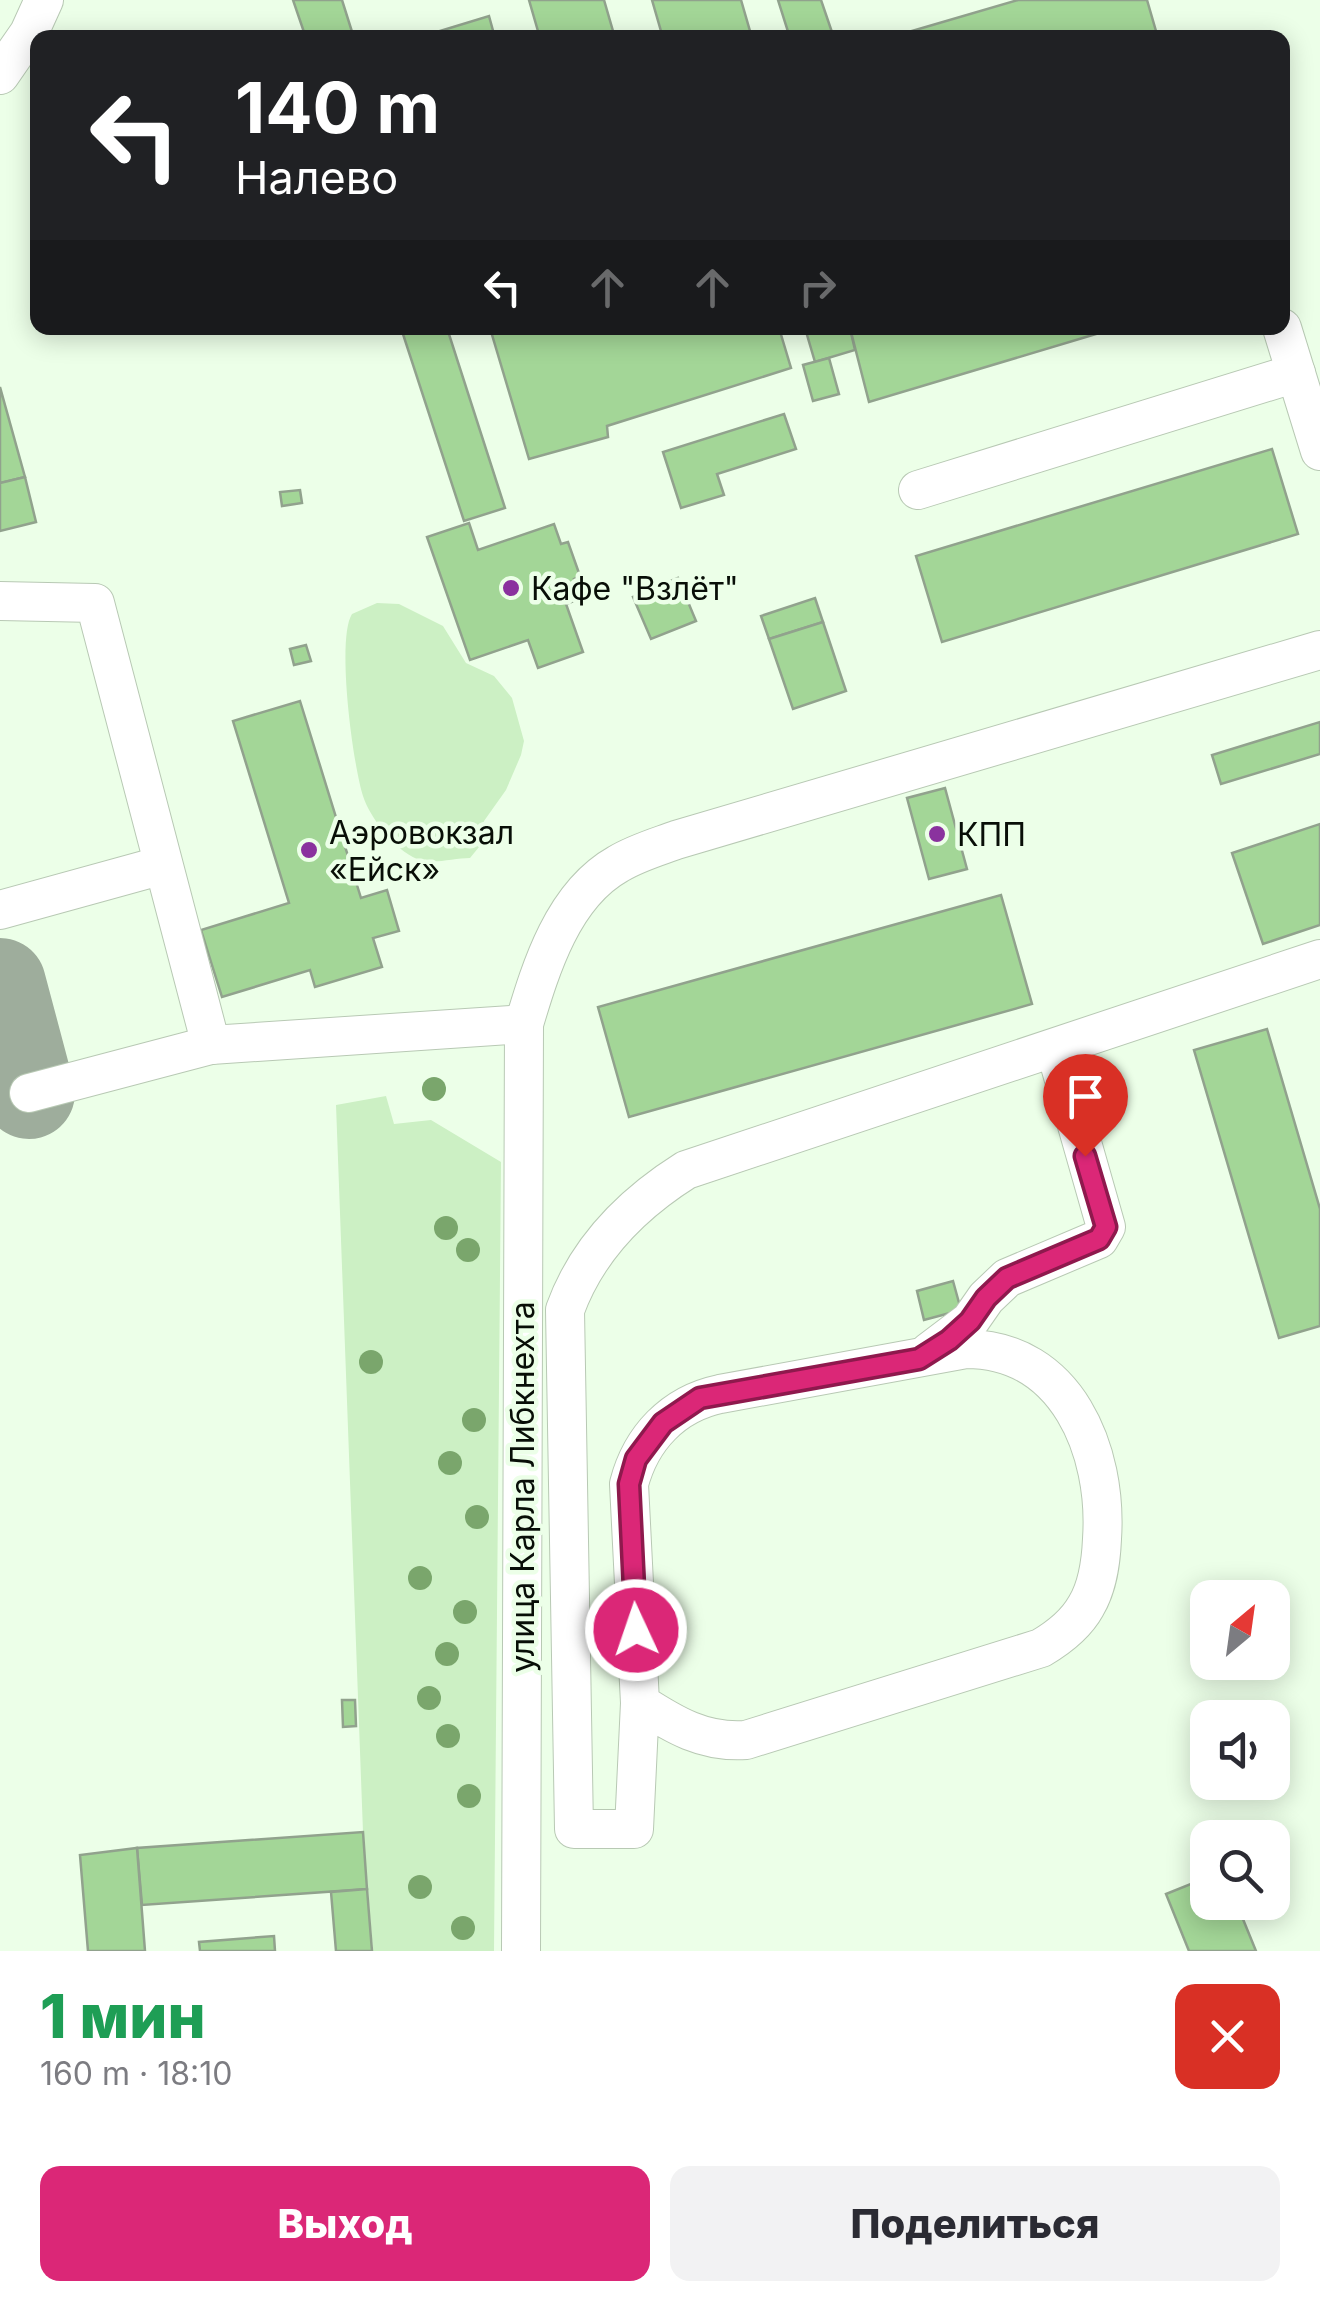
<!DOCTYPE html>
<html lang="ru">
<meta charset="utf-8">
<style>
body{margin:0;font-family:Inter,sans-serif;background:#f2f2f3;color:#2b2b33;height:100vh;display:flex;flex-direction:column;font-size:38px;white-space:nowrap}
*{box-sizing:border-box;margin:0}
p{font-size:32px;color:#7c7c81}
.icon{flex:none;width:55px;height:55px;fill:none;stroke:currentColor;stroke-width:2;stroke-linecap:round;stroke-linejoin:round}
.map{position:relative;height:1951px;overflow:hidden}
.sheet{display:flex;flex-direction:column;background:#fff;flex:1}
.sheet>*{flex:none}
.top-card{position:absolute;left:30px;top:30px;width:1260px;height:305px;border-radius:20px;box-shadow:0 5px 25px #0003;background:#202124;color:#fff;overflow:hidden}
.needle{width:65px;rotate:29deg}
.controls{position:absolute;left:1190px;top:1580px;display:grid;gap:20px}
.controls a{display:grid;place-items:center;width:100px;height:100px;border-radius:20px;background:#fff;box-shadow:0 5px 25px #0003;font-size:50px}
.pin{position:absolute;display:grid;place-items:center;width:85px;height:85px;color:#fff;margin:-102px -42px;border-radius:50% 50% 50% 0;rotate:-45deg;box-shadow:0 0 10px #0007}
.pin .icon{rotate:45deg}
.me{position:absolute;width:110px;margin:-55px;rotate:357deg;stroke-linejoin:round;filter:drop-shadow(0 0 8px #0008)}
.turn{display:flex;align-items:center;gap:35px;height:210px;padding:0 40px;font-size:45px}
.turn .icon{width:130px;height:130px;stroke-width:2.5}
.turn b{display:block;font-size:70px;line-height:85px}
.lanes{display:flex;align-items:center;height:95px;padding:0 40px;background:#0003;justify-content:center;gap:50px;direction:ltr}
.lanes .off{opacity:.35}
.round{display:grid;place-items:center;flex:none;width:105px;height:105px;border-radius:20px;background:#f2f2f3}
.summary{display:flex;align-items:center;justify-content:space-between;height:170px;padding:0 40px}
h1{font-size:60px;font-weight:800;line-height:75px;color:#1e9e55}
.button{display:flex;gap:20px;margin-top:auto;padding:20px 40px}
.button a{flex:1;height:115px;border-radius:20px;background:#db2777;color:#fff;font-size:40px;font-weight:800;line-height:115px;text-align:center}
.button a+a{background:#f2f2f3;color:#2b2b33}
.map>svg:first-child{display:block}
</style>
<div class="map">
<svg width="1320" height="1951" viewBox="0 0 1320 1951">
<rect width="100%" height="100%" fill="#ecffe8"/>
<g fill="#ccf0c4">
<path d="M377,603L399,604L443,626L466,663L494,676L512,698L524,741L521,755L506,790L484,821L479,847L470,858C454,858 432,865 417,859C395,850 370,818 363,796C353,765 336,639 352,614Z"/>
<polygon points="386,1096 394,1124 431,1120 501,1162 494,1951 373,1951 363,1832 336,1105"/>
</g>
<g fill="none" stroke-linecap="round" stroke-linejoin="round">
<polyline stroke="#9ead9c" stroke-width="92" points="0,984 29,1093"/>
</g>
<g fill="#a3d697" stroke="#91a28d" stroke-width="2.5">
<polygon points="293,0 342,0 354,38 306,38"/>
<polygon points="529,0 604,0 615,38 540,38"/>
<polygon points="652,0 741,0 752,38 663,38"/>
<polygon points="778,0 821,0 834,38 790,38"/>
<polygon points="1018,0 1147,0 1158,38 888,38"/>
<polygon points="489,16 495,38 417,38"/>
<polygon points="401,328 447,328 505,508 464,521"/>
<polygon points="490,328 779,328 791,368 607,426 608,437 529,459"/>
<polygon points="805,328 850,328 855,350 815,362"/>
<polygon points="850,328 1116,328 869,402"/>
<polygon points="829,358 839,394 813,401 803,365"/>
<polygon points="0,387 25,477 0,483"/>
<polygon points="784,414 796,449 717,474 724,495 681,508 663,452"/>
<polygon points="1272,449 1298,534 942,642 916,556"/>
<polygon points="25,477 36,522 0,531 0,483"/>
<polygon points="300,490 302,503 282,506 280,492"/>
<polygon points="469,523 478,550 554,524 561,544 568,542 580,576 574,579 582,598 566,604 583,652 538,668 528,640 470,660 427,537"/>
<polygon points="678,578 696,621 651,639 633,597"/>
<polygon points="815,598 823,622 769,639 761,616"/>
<polygon points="823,622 846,691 793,709 769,639"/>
<polygon points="306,645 311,661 294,665 290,649"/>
<polygon points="300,701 361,898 387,890 399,931 373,938 382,967 315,987 310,970 222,997 201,930 289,903 233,721"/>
<polygon points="1320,722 1320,754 1221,784 1212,755"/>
<polygon points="945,788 967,869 929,879 907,798"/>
<polygon points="1320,824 1320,925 1263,944 1232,853"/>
<polygon points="1001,895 1032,1004 629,1117 598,1007"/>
<polygon points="1267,1029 1320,1209 1320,1326 1279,1338 1194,1050"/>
<polygon points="953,1281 961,1310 924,1320 917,1291"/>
<polygon points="342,1700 355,1700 356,1726 343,1727"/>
<polygon points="363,1832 367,1889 142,1905 137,1848"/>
<polygon points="137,1848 145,1951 88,1951 80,1855"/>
<polygon points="1208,1877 1208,1902 1236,1902 1256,1951 1189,1951 1166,1894"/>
<polygon points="367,1889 372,1951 336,1951 331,1892"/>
<polygon points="274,1936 275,1951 200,1951 199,1942"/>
</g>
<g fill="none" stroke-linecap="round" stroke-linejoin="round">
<g stroke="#b8c9b4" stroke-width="40">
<g id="minor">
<polyline points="0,75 29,33 44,0"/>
<polyline points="1282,328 1320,451"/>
<polyline points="918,490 1296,373"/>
<polyline points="0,601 95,603 211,1045"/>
<polyline points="0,910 163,865"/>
<polyline points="29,1093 211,1045 524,1024"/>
<polyline points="929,1352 970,1321 986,1298 1007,1278 1099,1239 1106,1227 1055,1048"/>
<path d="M640,1703C674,1725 704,1743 746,1740L1041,1648C1058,1638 1076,1624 1086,1606C1098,1586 1101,1562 1102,1539C1108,1451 1067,1349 966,1349L720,1394C673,1404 641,1438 629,1484L640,1703L634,1829H574L565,1310C587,1249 632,1204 686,1170L1320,959"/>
<path d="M521,1951L524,1024C541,967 563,895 618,864C636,853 657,847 676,840L1320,650"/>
</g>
</g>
<use href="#minor" stroke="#fff" stroke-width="38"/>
</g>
<g fill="#7aa66c">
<circle cx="434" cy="1089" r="12"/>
<circle cx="446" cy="1228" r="12"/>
<circle cx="468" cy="1250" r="12"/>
<circle cx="371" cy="1362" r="12"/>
<circle cx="474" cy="1420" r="12"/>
<circle cx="450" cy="1463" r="12"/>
<circle cx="477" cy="1517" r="12"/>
<circle cx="420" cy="1578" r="12"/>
<circle cx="465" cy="1612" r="12"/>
<circle cx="447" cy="1654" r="12"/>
<circle cx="429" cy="1698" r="12"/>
<circle cx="448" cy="1736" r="12"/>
<circle cx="469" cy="1796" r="12"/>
<circle cx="420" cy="1887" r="12"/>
<circle cx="463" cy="1928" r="12"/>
</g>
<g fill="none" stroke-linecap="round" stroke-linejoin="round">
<g stroke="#8e194d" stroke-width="25">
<polyline id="route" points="636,1630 629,1484 636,1459 663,1423 700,1398 919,1359 949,1340 970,1321 986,1298 1007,1278 1099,1239 1106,1227 1085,1156"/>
</g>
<use href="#route" stroke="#db2777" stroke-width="18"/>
</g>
<g fill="#8a329e" stroke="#ecffe8" stroke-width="4">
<circle cx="511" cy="588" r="10"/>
<circle cx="937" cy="834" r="10"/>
<circle cx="309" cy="850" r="10"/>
</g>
<g text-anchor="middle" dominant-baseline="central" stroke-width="9" stroke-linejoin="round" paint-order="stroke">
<g font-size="32" fill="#080e07" stroke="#ecffe8" text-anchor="start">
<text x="531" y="588">Кафе "Взлёт"</text>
<text x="329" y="832">Аэровокзал<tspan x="329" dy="37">«Ейск»</tspan></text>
<text x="957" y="834">КПП</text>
</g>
<g font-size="32" fill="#080e07" stroke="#ecffe8">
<text transform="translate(522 1487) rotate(-90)">улица Карла Либкнехта</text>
</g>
</g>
</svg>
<div class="controls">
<a><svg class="needle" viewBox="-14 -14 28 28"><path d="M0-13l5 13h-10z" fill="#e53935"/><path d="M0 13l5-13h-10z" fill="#7c7c81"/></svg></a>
<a><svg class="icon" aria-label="sound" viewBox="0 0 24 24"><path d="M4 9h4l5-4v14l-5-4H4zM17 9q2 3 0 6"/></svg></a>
<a><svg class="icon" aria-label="search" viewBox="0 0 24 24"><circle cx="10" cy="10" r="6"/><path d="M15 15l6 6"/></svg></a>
</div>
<div class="pin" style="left:1085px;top:1156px;background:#d93025"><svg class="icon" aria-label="arrive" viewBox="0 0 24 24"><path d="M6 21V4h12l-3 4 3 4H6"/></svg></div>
<svg class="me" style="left:636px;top:1630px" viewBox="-20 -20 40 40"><circle r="17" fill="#db2777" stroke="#fff" stroke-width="3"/><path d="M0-11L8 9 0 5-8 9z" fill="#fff"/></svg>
<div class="top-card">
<div class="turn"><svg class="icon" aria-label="left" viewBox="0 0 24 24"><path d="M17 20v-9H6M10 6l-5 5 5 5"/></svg><div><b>140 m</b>Налево</div></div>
<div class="lanes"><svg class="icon" aria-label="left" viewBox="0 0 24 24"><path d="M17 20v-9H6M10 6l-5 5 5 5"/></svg><svg class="icon off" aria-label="ahead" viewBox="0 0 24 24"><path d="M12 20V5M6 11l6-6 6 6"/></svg><svg class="icon off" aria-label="ahead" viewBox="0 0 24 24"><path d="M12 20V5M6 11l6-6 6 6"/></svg><svg class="icon off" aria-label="right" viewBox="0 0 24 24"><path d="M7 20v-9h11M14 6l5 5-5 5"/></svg></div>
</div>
</div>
<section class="sheet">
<div class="summary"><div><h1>1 мин</h1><p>160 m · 18:10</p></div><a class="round" style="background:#d93025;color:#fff"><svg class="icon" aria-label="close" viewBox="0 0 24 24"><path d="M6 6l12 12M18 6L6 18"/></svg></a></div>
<div class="button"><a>Выход</a><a>Поделиться</a></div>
</section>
